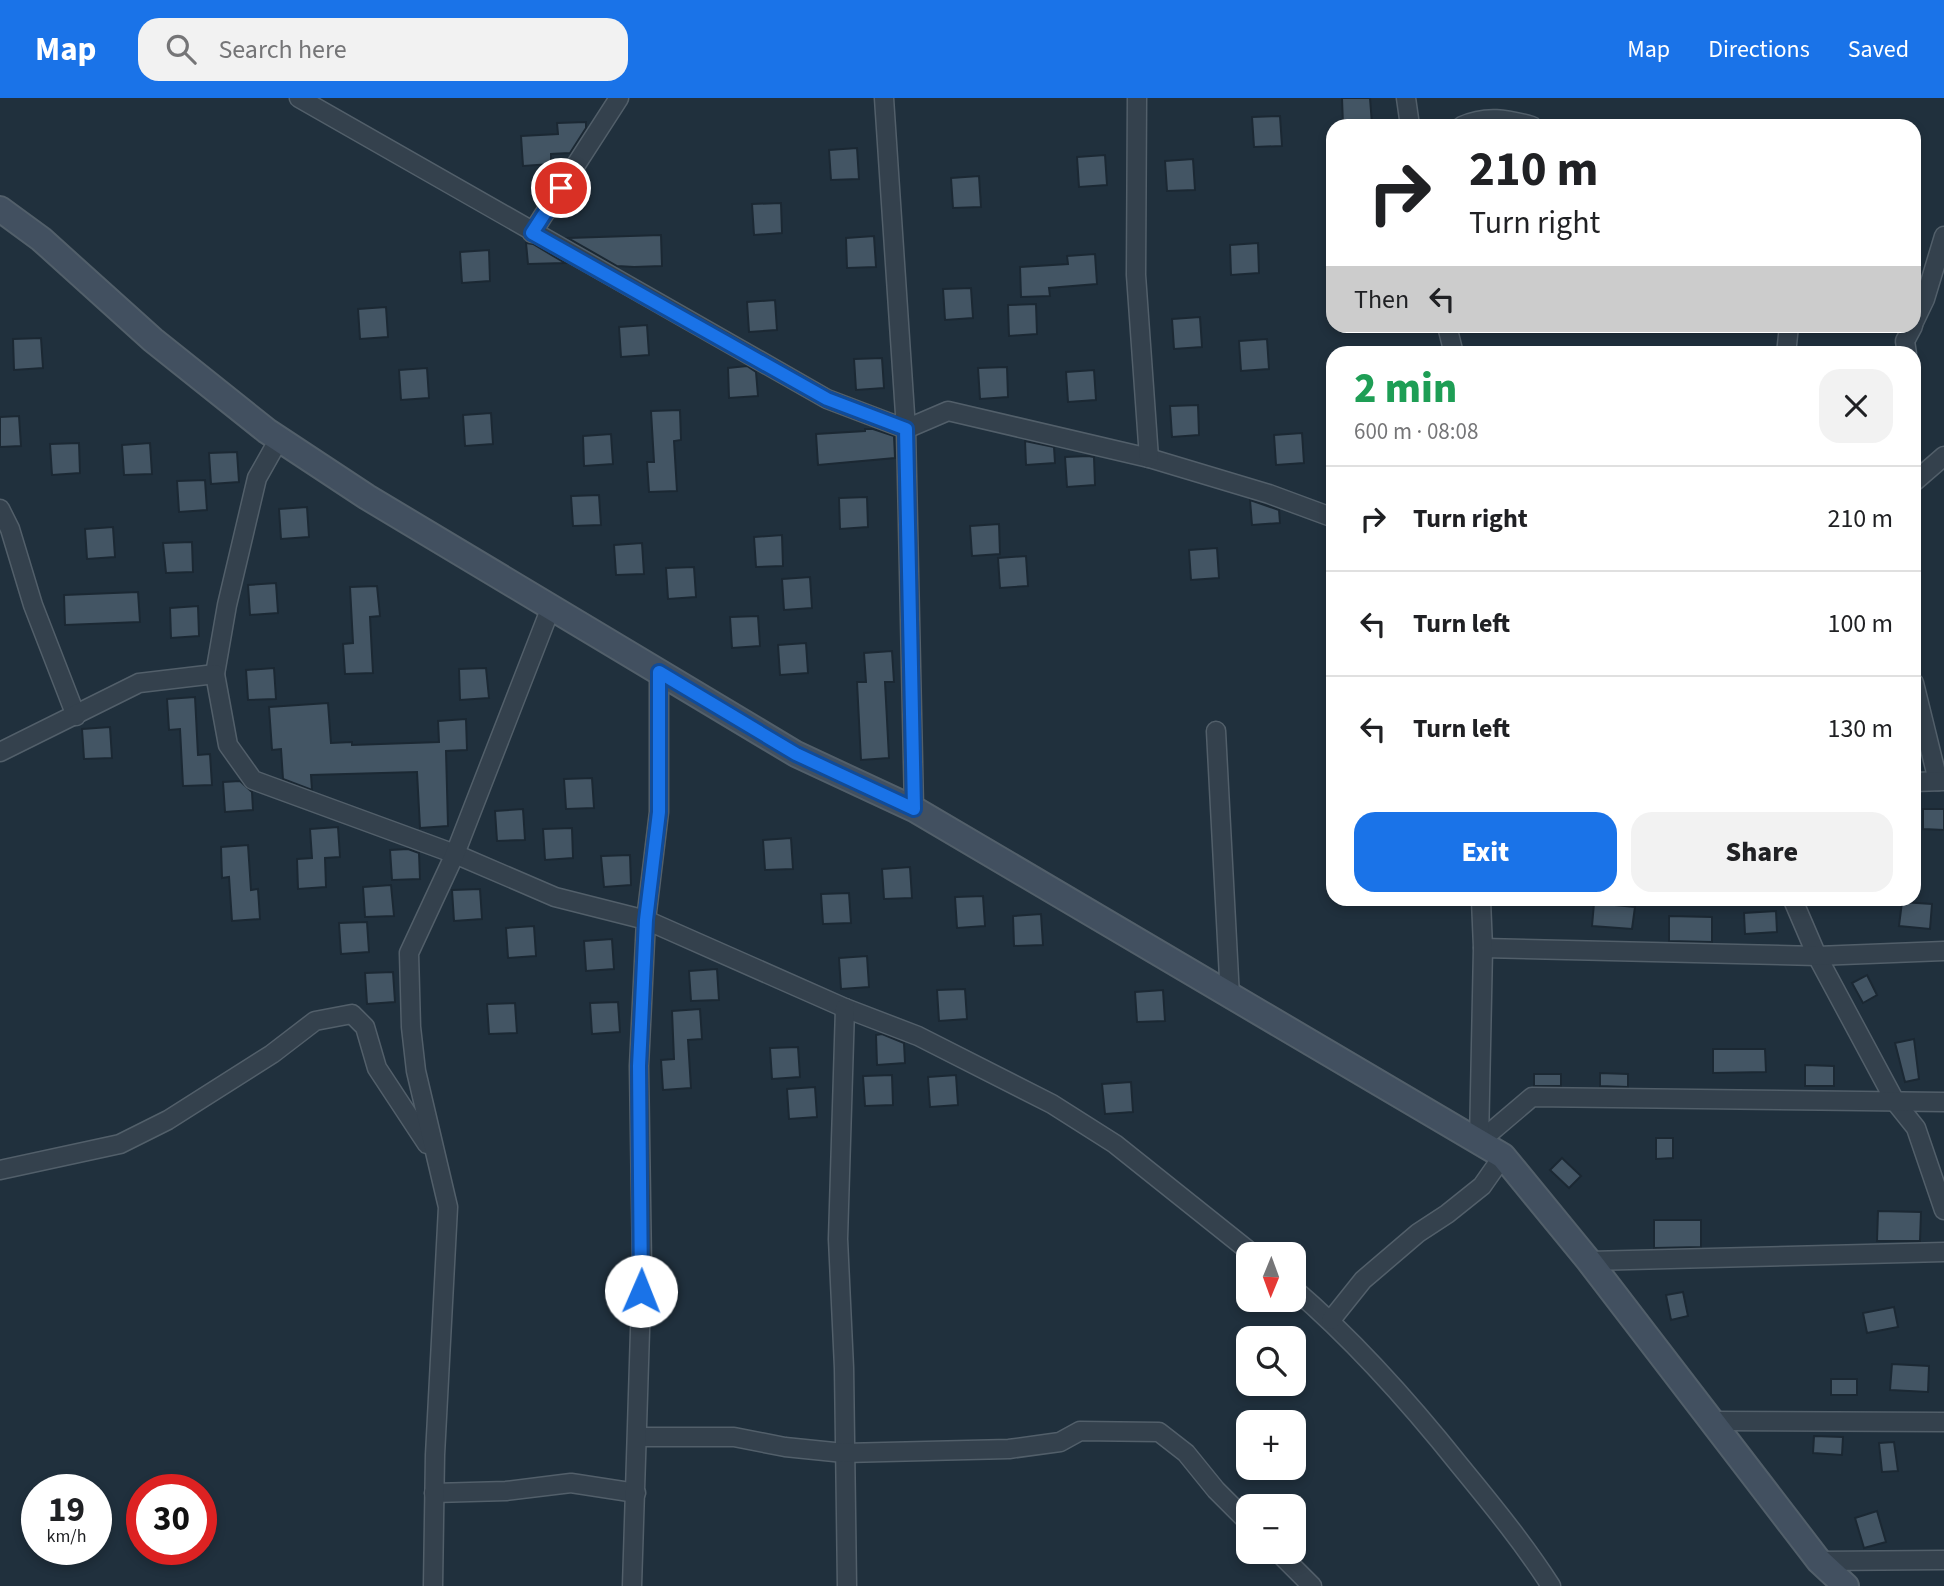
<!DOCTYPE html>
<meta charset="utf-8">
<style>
body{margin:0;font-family:"Source Sans 3",sans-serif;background:#f2f2f2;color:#202124;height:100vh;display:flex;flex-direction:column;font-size:26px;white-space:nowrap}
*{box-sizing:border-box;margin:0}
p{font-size:23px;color:#757577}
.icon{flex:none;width:38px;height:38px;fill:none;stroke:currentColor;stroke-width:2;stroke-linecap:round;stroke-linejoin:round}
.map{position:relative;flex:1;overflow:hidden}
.details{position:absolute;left:1326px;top:248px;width:595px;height:560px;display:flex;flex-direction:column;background:#fff;border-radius:21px;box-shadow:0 4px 10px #0003}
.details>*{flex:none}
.guide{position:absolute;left:1326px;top:21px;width:595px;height:214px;border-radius:21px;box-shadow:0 4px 10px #0003;background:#fff;color:#202124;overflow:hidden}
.needle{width:46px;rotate:181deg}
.buttons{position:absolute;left:1236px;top:1144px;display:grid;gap:14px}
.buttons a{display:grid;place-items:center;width:70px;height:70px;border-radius:14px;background:#fff;box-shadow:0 4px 10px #0003;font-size:35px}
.speed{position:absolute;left:21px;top:1376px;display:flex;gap:14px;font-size:35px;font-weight:700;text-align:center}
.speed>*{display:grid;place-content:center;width:91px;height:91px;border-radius:50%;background:#fff;box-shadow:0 4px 10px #0003;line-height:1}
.speed small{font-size:18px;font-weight:400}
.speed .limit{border:10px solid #d22;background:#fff;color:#111}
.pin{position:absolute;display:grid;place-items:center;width:60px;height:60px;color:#fff;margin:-30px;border:4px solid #fff;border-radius:50%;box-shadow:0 2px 7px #0007}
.me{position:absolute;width:77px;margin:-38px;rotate:1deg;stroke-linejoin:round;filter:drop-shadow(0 0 5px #0008)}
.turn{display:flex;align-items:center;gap:24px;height:147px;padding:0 28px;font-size:32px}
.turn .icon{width:91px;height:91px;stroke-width:2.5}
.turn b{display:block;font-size:49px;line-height:60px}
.then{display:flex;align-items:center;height:66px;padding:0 28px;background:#0003;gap:14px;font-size:26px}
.round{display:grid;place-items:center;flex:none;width:74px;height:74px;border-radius:21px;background:#f2f2f2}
.headline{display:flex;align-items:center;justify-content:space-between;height:119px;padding:0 28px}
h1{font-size:42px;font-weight:800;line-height:52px;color:#1e9e55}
.cta{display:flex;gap:14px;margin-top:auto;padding:14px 28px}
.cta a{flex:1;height:80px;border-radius:21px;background:#1a73e8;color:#fff;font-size:28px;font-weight:800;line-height:80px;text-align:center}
.cta a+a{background:#f2f2f2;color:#202124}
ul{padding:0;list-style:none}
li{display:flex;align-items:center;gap:21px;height:105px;padding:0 28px;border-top:2px solid #e0e0e0}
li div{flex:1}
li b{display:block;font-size:26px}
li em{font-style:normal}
header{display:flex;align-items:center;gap:42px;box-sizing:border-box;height:98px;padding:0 35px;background:#1a73e8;color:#fff}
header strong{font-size:33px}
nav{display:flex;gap:38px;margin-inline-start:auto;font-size:24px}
.search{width:490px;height:63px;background:#f2f2f2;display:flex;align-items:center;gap:18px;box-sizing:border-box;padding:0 24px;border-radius:21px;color:#757577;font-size:26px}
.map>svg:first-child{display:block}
</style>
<header>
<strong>Map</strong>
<div class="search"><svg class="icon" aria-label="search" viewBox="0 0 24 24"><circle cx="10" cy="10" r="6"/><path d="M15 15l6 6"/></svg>Search here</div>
<nav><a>Map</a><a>Directions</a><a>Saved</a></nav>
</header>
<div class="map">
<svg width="1944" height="1488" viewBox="0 0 1944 1488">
<rect width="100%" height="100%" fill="#20303d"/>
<g fill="#435564" stroke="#1b2833" stroke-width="2">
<polygon points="1342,0 1370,0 1372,26 1343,28"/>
<polygon points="1280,18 1282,48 1254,49 1252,19"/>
<polygon points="586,24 586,30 570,55 551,56 551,66 523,68 521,38 558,36 557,25"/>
<polygon points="857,50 859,81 831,82 829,52"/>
<polygon points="1105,57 1107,87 1079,89 1077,59"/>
<polygon points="1193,61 1195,92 1167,93 1165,63"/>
<polygon points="979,78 981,109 953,110 951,80"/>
<polygon points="781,105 782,135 754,137 752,106"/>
<polygon points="661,137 662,168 634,169 617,168 568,140"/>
<polygon points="874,138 876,169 847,170 846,140"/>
<polygon points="526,145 533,146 565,165 528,166"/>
<polygon points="1258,145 1259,175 1231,177 1230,147"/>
<polygon points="489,152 490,183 462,185 460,154"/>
<polygon points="1095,156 1097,186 1049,190 1050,198 1021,199 1020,169 1068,166 1067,158"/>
<polygon points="971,190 973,220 945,222 943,191"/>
<polygon points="775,202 777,232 749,234 747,204"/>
<polygon points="1036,206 1037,236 1009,238 1008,207"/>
<polygon points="386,209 388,239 360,241 358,211"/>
<polygon points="1200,219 1202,249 1174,251 1172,221"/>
<polygon points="647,227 649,257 621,259 619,229"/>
<polygon points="41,240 43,270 14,272 13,241"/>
<polygon points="1267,241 1269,271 1241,273 1239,243"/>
<polygon points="882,260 884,290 856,292 854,261"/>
<polygon points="747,268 756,274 758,298 729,300 728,270"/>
<polygon points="1007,269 1008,299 980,301 978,270"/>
<polygon points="427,270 429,300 401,302 399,272"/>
<polygon points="1094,272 1096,302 1068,304 1066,274"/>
<polygon points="1198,307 1199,337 1172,339 1170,308"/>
<polygon points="680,312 681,342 674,343 677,393 649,394 647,364 654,364 651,313"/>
<polygon points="491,315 493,346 465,348 463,317"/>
<polygon points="19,318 21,348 0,349 0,319"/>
<polygon points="865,331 873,331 894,338 895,360 818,367 816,336 865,333"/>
<polygon points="1302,335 1304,365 1276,367 1274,337"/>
<polygon points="611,336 613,366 584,368 583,338"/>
<polygon points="1025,343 1054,349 1055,365 1026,367"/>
<polygon points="79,345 80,375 52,377 50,346"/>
<polygon points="150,345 152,376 124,377 122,347"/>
<polygon points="237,354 239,384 211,386 209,355"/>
<polygon points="1088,358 1094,359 1095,387 1067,389 1065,359"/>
<polygon points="205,382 207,412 179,414 177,383"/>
<polygon points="599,397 601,427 573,428 571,398"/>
<polygon points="867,399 868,429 840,431 839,400"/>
<polygon points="1250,402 1279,412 1280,425 1252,427"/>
<polygon points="307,409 309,439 281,441 279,411"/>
<polygon points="999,426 1000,456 972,458 970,428"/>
<polygon points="113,429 115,459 87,461 85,431"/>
<polygon points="782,437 783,468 756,469 754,439"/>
<polygon points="192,444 193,474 166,475 163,445"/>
<polygon points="642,445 644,476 616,477 614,447"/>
<polygon points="1217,450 1219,480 1191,482 1189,452"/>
<polygon points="1026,458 1028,488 1000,490 998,460"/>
<polygon points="694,469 696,499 668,501 666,470"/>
<polygon points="810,479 812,510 784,512 782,481"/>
<polygon points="276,485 278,515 250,517 248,487"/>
<polygon points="377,488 380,518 370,519 373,575 345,576 343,546 353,545 350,489"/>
<polygon points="138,494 140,524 65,527 64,497"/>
<polygon points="198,508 199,538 171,540 170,510"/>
<polygon points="758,518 760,548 732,550 730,519"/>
<polygon points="806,545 808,575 780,577 778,547"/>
<polygon points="892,553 894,584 885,584 889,660 861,662 857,584 866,584 864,555"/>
<polygon points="274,570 276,601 248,602 246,572"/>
<polygon points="486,570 489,600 460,602 459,571"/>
<polygon points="195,599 198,657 210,656 212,687 183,688 180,631 169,632 167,601"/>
<polygon points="328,605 331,645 352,644 352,647 439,644 438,623 466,621 467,652 446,653 448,728 420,730 417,674 311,677 312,692 283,681 281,651 272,652 269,609"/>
<polygon points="110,629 112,660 84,661 82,631"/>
<polygon points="592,680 594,710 566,711 564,681"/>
<polygon points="240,683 252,694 253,712 225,714 223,684"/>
<polygon points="523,711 525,742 497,743 495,713"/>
<polygon points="1923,711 1944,711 1944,732 1923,731"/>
<polygon points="338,729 340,759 325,760 326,789 298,791 297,761 312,760 310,731"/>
<polygon points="572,730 573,760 545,762 543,731"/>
<polygon points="791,740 793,771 765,772 763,742"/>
<polygon points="248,747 251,792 258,791 260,821 232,823 229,779 222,780 221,749"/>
<polygon points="408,751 419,755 420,781 392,782 390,752"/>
<polygon points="630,757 631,787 604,789 601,758"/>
<polygon points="910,769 912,800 884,801 882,771"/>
<polygon points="391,787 394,818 365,819 363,789"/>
<polygon points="480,791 482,821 454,823 452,792"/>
<polygon points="849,795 851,825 823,826 821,796"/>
<polygon points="983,798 985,828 957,830 955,799"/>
<polygon points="1902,804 1932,806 1930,831 1899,828"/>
<polygon points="1594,805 1635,809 1632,831 1592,828"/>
<polygon points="1776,813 1777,834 1745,836 1744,815"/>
<polygon points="1041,816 1043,847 1014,848 1013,818"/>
<polygon points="1669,818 1712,819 1712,844 1669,843"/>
<polygon points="367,824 369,854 341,856 339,825"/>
<polygon points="534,828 536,858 508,860 506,830"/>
<polygon points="612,841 614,871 586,873 584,843"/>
<polygon points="867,858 869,889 841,891 839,860"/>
<polygon points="717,871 719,902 691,903 689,873"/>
<polygon points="393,874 395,904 367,906 365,875"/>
<polygon points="1867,877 1877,897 1863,905 1852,885"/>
<polygon points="965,891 967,921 939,923 937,892"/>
<polygon points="1163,892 1165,923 1137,924 1135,894"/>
<polygon points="618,904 620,934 592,936 590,905"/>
<polygon points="515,905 517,935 489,936 487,906"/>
<polygon points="700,911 702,941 688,942 691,990 663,992 661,962 674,961 672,913"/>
<polygon points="882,936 904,945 905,965 877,967 876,937"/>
<polygon points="1914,941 1919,981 1905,984 1895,945"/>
<polygon points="798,949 800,979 772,981 770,950"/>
<polygon points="1713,951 1765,951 1766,974 1713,975"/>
<polygon points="1805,967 1834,968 1834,988 1805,988"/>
<polygon points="1600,975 1628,976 1628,989 1600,988"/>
<rect x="1534" y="976" width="27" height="12"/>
<polygon points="892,977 893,1007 865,1008 863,978"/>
<polygon points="956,977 958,1007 930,1009 928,979"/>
<polygon points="1131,984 1133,1014 1105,1016 1102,986"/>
<polygon points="815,989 817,1019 789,1021 787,991"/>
<polygon points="1656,1040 1673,1040 1673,1060 1656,1061"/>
<polygon points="1562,1060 1581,1078 1569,1090 1550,1072"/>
<polygon points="1878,1113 1921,1114 1920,1143 1877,1143"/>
<polygon points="1654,1122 1701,1122 1701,1149 1654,1150"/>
<polygon points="1683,1194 1688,1218 1671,1222 1666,1197"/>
<polygon points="1894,1209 1898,1229 1867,1235 1863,1215"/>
<polygon points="1892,1266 1929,1268 1928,1294 1890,1292"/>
<rect x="1831" y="1281" width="26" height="16"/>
<polygon points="1814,1338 1843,1339 1842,1357 1813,1355"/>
<polygon points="1894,1344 1898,1373 1882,1374 1879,1345"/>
<polygon points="1877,1413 1886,1444 1864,1450 1855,1420"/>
</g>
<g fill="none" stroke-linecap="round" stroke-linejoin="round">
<g stroke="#525f6a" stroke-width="21">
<g id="street">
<polyline points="299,0 827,301 906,331 914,711"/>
<polyline points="884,0 906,331 948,313 1149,360 1269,396 1334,420"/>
<polyline points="1137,0 1136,177 1149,360"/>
<polyline points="1406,0 1410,28"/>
<path d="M1462,28C1486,17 1507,21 1532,28"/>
<polyline points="532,135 619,0"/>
<polyline points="1914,224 1925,201 1944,138"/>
<polyline points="1447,228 1454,256"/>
<polyline points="1786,256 1789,228"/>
<polyline points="1907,256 1905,243 1913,228"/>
<polyline points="1914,384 1944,358"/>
<polyline points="0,411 10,431 33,507 76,618"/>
<polyline points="215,576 227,507 257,380 279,341"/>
<polyline points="1914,585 1938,683"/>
<polyline points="1216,633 1230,899"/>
<polyline points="0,654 139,585 215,576 228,647 253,682 455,756 555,799 646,822 845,910 918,938 1052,1006 1115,1046 1254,1157"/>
<polyline points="1914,684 1944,683"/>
<polyline points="1793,802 1817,858 1896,1005 1916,1030 1944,1112"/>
<polyline points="1483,850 1817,858 1944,853"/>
<polyline points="845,910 838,1141 844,1270 847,1488"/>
<polyline points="1479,1044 1532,999 1944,1004"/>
<polyline points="1479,1044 1483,850 1481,802"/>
<polyline points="0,1072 120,1046 168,1022 272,956 315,923 352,916 365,929 377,970 427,1046"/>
<polyline points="1589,1163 1944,1154"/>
<path d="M1293,1190C1355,1243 1410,1305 1461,1369C1493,1408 1524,1446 1551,1488"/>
<polyline points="1331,1222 1363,1182 1418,1135 1447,1116 1482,1088 1503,1058"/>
<polyline points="1713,1323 1944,1324"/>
<polyline points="638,1339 734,1339 785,1349 844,1355 1009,1351 1060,1344 1080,1333 1159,1334 1186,1355 1216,1392 1248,1424"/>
<polyline points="434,1395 506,1393 571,1385 636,1395"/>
<polyline points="1278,1454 1312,1488"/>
<polyline points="1819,1463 1944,1462"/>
<polyline points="433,1488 435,1357 448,1109 416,973 411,929 409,855 455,756 551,509"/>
<polyline points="632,1488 642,1169 639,968 646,822 659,714 659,574"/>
</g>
</g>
<g stroke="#525f6a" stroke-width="28">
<polyline id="secondary" points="0,111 41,141 153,242 267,333 367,399 796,656 914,711 1503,1058 1589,1163 1819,1463 1846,1488"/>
</g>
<use href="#street" stroke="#34414d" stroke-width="18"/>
<use href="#secondary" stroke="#425060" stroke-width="24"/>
</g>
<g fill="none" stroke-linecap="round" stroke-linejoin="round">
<g stroke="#114b97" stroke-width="18">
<polyline id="route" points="561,90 532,135 827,301 906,331 914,711 796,656 659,574 659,714 646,822 639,968 641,1193"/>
</g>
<use href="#route" stroke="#1a73e8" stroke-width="12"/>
</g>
</svg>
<div class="buttons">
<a><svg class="needle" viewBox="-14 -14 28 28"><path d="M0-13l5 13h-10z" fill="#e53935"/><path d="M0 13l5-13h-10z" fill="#757577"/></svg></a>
<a><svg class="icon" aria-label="search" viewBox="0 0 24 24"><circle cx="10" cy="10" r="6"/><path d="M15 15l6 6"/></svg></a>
<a>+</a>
<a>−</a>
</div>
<div class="speed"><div>19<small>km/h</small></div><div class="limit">30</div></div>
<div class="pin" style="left:561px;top:90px;background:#d93025"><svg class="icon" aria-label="arrive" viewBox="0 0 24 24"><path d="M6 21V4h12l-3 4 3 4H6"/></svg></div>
<svg class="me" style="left:641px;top:1193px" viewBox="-20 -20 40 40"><circle r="19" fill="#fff"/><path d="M0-13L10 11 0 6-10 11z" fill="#1a73e8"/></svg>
<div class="guide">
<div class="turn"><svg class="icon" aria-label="right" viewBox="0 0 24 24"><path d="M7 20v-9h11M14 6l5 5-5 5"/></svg><div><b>210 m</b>Turn right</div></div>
<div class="then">Then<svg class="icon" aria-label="left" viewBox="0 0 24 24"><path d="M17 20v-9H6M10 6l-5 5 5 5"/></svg></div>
</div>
<section class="details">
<div class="headline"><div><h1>2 min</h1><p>600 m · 08:08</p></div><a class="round"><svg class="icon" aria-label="close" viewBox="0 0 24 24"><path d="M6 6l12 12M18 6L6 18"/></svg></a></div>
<ul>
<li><svg class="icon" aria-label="right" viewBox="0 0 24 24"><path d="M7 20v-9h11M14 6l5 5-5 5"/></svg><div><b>Turn right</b></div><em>210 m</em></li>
<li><svg class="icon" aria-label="left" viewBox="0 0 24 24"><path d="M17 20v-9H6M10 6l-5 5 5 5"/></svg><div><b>Turn left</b></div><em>100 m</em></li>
<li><svg class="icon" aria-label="left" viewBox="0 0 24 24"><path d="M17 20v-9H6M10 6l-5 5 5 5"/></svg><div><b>Turn left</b></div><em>130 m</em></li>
</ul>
<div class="cta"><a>Exit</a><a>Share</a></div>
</section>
</div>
